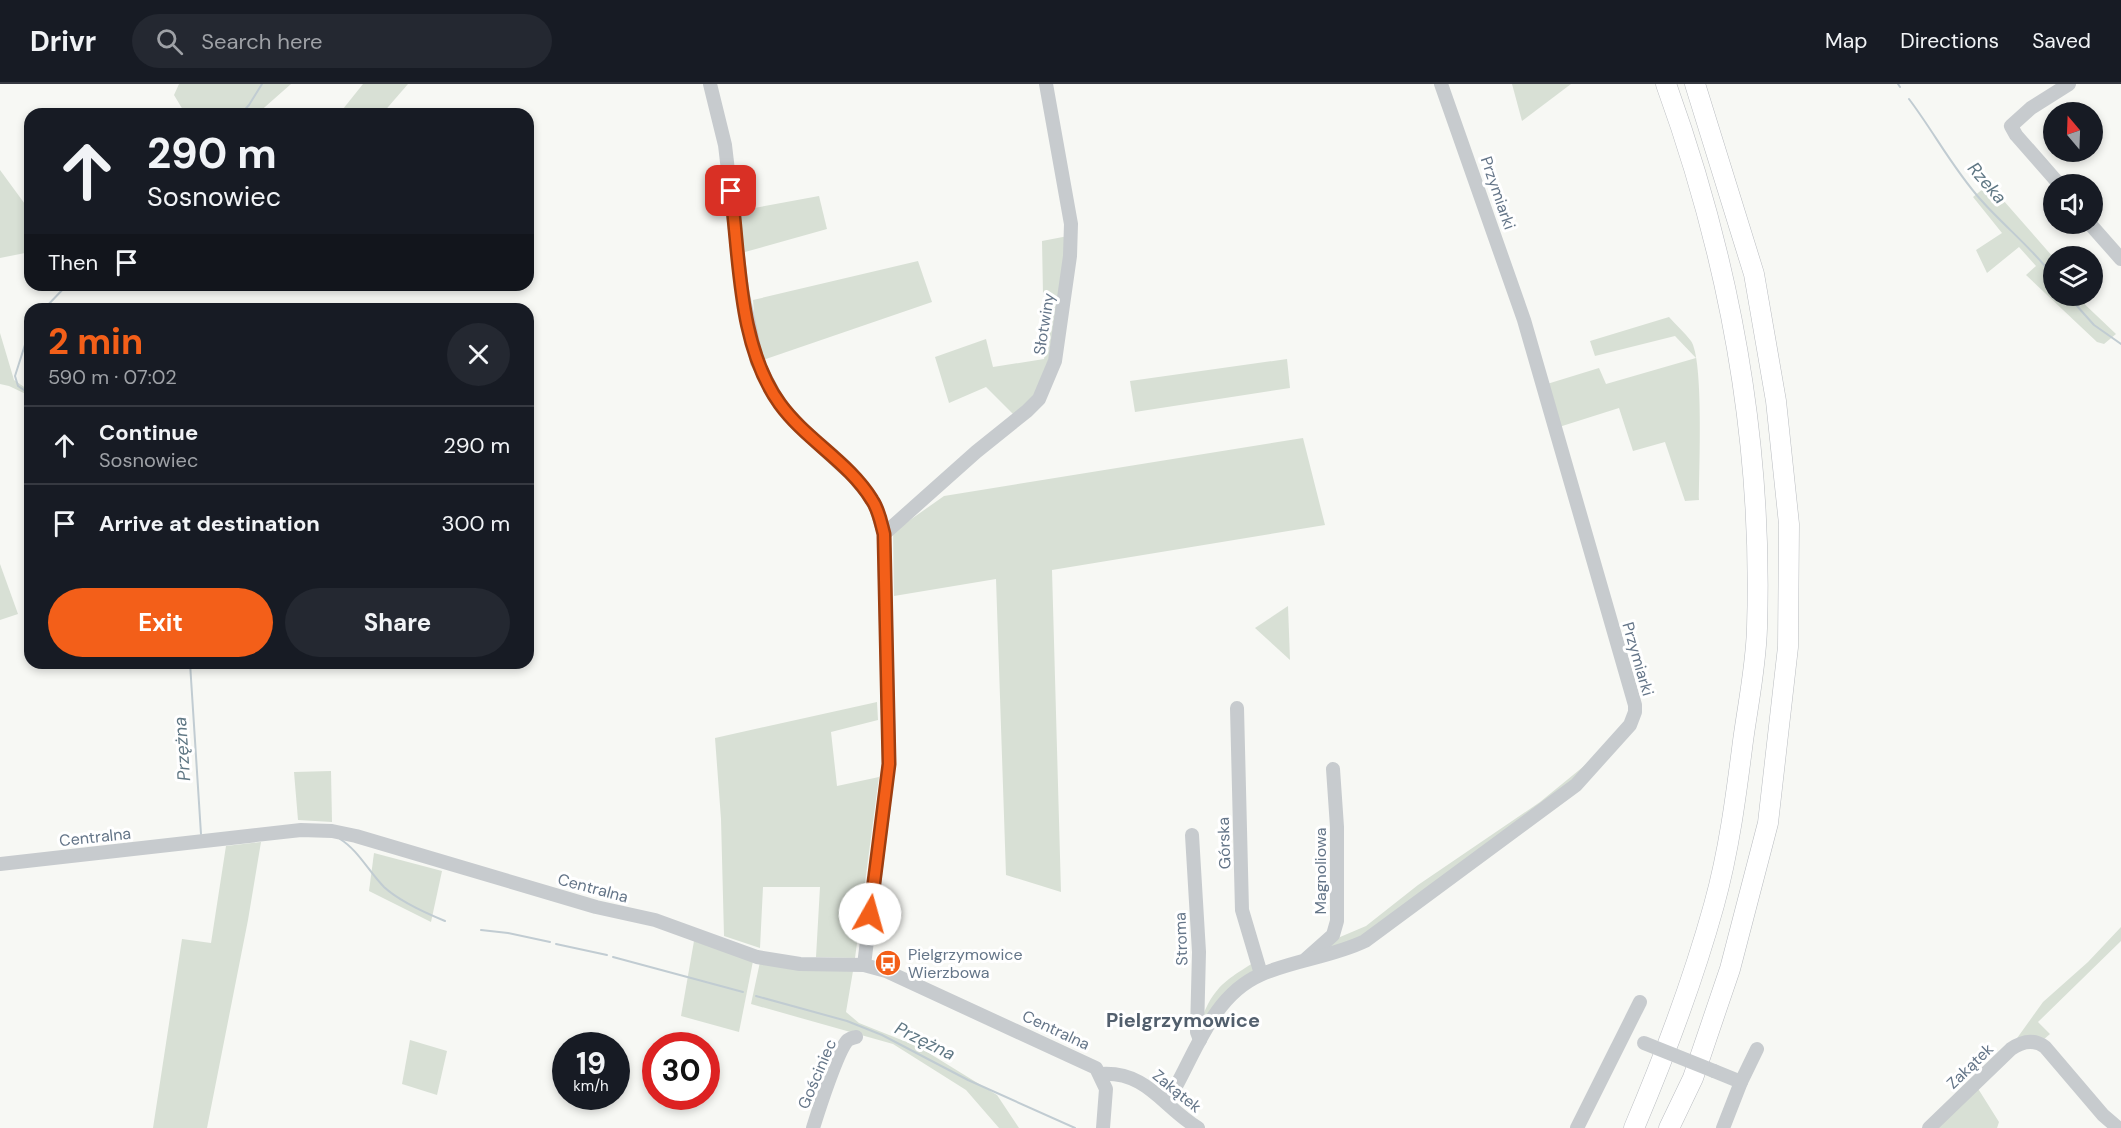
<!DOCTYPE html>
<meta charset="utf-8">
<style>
body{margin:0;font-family:"DM Sans",sans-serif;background:#242831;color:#f1f3f6;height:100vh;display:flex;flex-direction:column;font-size:22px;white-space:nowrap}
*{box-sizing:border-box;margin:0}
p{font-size:20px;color:#9ea1a6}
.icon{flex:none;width:33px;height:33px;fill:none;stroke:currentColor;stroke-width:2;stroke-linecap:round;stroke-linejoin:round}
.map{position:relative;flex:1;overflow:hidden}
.side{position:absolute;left:24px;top:219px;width:510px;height:366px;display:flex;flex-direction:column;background:#171b24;border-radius:18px;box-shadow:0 3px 9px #0003}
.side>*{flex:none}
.hud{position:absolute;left:24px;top:24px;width:510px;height:183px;border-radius:18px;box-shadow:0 3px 9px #0003;background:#171b24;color:#f1f3f6;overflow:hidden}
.needle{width:39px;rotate:341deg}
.fabs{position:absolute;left:2043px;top:18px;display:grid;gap:12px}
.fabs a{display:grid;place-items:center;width:60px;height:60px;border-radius:50%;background:#171b24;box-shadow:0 3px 9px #0003;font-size:30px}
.speed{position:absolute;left:552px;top:948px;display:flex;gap:12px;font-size:30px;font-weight:700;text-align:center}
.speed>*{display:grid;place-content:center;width:78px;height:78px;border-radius:50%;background:#171b24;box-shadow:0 3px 9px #0003;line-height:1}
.speed small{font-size:15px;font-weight:400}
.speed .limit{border:9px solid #d22;background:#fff;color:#111}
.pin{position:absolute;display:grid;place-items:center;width:51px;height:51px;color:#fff;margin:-26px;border-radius:12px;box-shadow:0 3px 9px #0006}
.me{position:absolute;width:66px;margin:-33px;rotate:7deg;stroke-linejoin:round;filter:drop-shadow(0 0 4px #0008)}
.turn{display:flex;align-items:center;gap:21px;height:126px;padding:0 24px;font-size:27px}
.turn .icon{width:78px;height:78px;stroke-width:2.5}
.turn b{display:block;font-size:42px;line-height:51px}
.then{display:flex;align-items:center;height:57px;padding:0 24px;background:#0003;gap:12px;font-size:22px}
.round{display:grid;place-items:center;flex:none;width:63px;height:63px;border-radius:32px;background:#242831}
.overview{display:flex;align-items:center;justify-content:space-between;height:102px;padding:0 24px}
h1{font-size:36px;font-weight:700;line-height:45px;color:#f35f19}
.button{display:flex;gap:12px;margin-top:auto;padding:12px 24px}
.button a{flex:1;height:69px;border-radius:36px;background:#f35f19;color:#fff;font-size:24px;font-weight:700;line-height:69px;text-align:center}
.button a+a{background:#242831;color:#f1f3f6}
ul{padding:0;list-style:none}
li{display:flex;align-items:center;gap:18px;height:78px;padding:0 24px;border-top:2px solid #363941}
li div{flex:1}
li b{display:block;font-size:22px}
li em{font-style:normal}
header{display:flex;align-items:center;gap:36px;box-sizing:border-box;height:84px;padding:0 30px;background:#171b24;border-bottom:2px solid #363941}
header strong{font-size:28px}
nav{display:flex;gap:33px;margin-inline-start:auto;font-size:21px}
.search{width:420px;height:54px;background:#242831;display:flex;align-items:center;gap:15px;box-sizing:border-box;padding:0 21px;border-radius:33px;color:#9ea1a6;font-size:22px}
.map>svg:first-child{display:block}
</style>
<header>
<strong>Drivr</strong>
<div class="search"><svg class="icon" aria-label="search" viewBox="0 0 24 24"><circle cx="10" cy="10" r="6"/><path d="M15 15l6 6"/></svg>Search here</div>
<nav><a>Map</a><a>Directions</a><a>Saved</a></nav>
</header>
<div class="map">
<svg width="2121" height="1044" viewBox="0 0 2121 1044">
<rect width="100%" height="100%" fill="#f7f8f4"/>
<g fill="#d8e0d5">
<polygon points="179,0 291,0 257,30 180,30 183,26 174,11"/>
<polygon points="363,0 408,0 382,30 339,30"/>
<polygon points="1512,0 1571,0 1522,37"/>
<polygon points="0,86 30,127 30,168 0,174"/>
<polygon points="1989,100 2053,173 2054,212 2076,212 2116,250 2104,260 2097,258 2026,191 2036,182 2019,163 1987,189 1976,166 2002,149 1973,113"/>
<polygon points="819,112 827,145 745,168 738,127"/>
<polygon points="1068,152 1049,274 1036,310 1014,331 986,303 949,319 935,273 986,255 993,283 1044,275 1050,242 1049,227 1043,210 1042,157"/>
<polygon points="918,177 932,218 763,276 756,253 753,216"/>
<path d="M1669,233C1676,241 1685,249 1691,257C1704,276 1699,387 1699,416L1685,417L1665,358L1633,367L1619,324L1559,343L1547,300L1599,284L1606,300L1696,274L1675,252L1595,272L1590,257Z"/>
<polygon points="0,249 14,296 30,307 30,312 9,302 0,300"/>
<polygon points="1287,275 1290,304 1135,328 1130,297"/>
<polygon points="1303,354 1325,441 1052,486 1061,808 1006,791 996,495 894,512 893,448 944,412"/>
<polygon points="0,480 18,530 0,536"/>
<polygon points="1288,522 1290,576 1255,544"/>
<polygon points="877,618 878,636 831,648 837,702 879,693 855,874 816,873 820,803 763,803 760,864 724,852 721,735 715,654"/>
<polygon points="1600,669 1591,682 1363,853 1310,872 1333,856 1366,842 1418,801 1540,718"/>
<polygon points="331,687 332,738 298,736 294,688"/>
<polygon points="261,758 248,836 207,1044 153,1044 182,855 211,859 226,762"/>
<polygon points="374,769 442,787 431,838 369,807"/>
<polygon points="2121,843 2121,857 2038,938 2050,950 2043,956 2030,951 1977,1003 1999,1038 1997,1044 1924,1044 2015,957 2043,918 2088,878"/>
<polygon points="694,857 753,877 739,948 681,932"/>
<polygon points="760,878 853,887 846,928 859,939 919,963 997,1011 1019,1044 999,1044 966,1006 893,960 751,920"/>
<path d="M1253,879L1255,887L1201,947C1200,935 1203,930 1208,920C1220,898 1233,892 1253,879Z"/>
<polygon points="410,956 447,967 437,1011 402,1000"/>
</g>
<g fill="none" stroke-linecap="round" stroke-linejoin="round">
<g stroke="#c1ccd2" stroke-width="2">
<polyline points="1898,0 1900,3"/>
<path d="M1909,15C1934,48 1953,85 1981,116C2004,142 2032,164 2054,193"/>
<polyline points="241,30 249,21 262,0"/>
<polyline points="2068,212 2094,241 2121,260"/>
<polyline points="44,225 67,201"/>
<polyline points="30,245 15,292 18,302 30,310"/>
<polyline points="190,579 201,750"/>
<path d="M340,755C358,766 369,788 384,803C398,816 428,830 445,837"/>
<polyline points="481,846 508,849 550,858"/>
<polyline points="556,860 607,871"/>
<polyline points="613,873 743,908"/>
<polyline points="756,912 847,937 882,951 968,996 1075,1044"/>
</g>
<g stroke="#b9bcc0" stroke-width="21">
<g id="highway">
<path d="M1634,1044C1665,971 1693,897 1714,821C1729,767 1736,712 1743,657C1748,620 1756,582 1757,544C1763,359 1729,174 1666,0"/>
<polyline points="1669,1044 1693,994 1730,885 1768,739 1788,563 1789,440 1776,317 1754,190 1695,0"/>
</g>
</g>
<g stroke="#c7cbce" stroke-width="14">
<polyline points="710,0 725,61 742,206 757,278 779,319 797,340 853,392 868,410 876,423 884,450 889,679 864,881"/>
<polyline points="2059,100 2016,51 2011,42 2031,24 2069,0"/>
<polyline points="2090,140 2121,175"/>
<polyline points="884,450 976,368 1027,327 1039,315 1055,277 1070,172 1071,140 1046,0"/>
<polyline points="1237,624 1242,826 1261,890"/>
<polyline points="1192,751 1199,868 1197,948 1200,956"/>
<polyline points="0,780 301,746 332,747 356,752 596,823 655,836 757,873 800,880 864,881 886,887 1096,984 1106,1005 1103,1044"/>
<polyline points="1306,875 1333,851 1337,837 1337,743 1333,685"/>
<polyline points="1714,987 1741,998"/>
<path d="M1101,990C1147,987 1163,1023 1198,1044"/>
<path d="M1167,1018C1194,975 1210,913 1260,891C1294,876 1332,873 1365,857L1576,701L1630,641L1635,628V621L1524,236L1441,0"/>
<path d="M813,1044C818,1028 838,965 848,956C851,954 852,954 856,953"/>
<polyline points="1577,1044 1640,918"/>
<polyline points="1723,1044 1741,998 1757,965"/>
<path d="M1929,1044L2011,965C2021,958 2033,954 2045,963L2103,1031L2118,1044"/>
</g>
<use href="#highway" stroke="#fff" stroke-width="20"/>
<polyline stroke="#c7cbce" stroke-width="14" points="1644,959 1714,987"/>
</g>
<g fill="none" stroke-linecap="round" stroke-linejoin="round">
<g stroke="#9e3e10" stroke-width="15">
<path id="route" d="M731,107C740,176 738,262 780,320C806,356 849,378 872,416C879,426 881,439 884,450L889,680L870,830"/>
</g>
<use href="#route" stroke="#f35f19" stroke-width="10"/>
</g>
<defs>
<g id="bus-disc" transform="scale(1.35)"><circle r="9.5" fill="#f35f19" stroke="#fff"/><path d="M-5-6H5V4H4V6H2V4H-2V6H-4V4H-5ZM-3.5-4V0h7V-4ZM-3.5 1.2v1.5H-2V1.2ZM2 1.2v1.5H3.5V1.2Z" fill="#fff"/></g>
</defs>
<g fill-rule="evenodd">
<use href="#bus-disc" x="888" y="879"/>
</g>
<g text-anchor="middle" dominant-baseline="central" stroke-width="6" stroke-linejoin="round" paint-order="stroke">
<g font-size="16" fill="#647588" stroke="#fff">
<text transform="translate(1498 109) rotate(71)">Przymiarki</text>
<text transform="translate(1044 240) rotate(-81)">Słotwiny</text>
<text transform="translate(1638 575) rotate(74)">Przymiarki</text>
<text transform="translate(95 753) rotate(-6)">Centralna</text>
<text transform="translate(1224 759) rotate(-92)">Górska</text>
<text transform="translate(1320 787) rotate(-90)">Magnoliowa</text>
<text transform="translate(593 804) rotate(15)">Centralna</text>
<text transform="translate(1181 855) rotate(-92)">Stroma</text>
<text transform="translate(1056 946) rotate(25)">Centralna</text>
<text transform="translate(1970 982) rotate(-44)">Zakątek</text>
<text transform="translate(817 990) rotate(-67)">Gościniec</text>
<text transform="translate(1177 1007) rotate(39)">Zakątek</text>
</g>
<g font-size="16" fill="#647588" stroke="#fff" text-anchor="start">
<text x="908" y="870">Pielgrzymowice<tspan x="908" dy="18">Wierzbowa</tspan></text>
</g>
<g font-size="18" font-style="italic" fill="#5f7784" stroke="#fff">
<text transform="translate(1987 99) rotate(49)">Rzeka</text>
<text transform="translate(182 665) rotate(-94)">Przężna</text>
<text transform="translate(925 957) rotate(26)">Przężna</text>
</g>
<g font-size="20" font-weight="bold" fill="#525f6d" stroke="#fff">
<text x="1183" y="936">Pielgrzymowice</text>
</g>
</g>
</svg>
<div class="fabs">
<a><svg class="needle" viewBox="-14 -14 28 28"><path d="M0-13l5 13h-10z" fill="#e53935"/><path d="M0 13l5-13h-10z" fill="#9ea1a6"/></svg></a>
<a><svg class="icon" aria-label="sound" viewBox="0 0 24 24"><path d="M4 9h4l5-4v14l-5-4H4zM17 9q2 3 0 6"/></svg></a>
<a><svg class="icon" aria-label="layers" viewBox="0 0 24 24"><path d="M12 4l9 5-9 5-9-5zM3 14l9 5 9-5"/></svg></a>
</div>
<div class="speed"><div>19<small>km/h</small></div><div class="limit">30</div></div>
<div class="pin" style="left:731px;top:107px;background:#d93025"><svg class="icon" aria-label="arrive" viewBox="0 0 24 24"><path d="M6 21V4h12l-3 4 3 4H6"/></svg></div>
<svg class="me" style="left:870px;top:830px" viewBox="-20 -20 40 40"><circle r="19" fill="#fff"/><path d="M0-13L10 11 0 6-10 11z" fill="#f35f19"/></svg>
<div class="hud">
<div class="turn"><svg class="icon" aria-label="ahead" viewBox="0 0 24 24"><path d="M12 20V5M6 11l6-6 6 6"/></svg><div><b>290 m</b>Sosnowiec</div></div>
<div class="then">Then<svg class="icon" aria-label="arrive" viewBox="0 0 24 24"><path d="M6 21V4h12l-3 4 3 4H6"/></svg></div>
</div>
<section class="side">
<div class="overview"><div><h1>2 min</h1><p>590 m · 07:02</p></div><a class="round"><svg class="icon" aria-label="close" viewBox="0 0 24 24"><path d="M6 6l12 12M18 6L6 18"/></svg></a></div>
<ul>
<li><svg class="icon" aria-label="ahead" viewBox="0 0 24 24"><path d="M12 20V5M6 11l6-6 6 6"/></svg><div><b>Continue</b><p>Sosnowiec</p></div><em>290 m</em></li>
<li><svg class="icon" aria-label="arrive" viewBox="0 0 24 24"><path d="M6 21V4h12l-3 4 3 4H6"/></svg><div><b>Arrive at destination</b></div><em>300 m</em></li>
</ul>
<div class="button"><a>Exit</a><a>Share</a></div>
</section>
</div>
